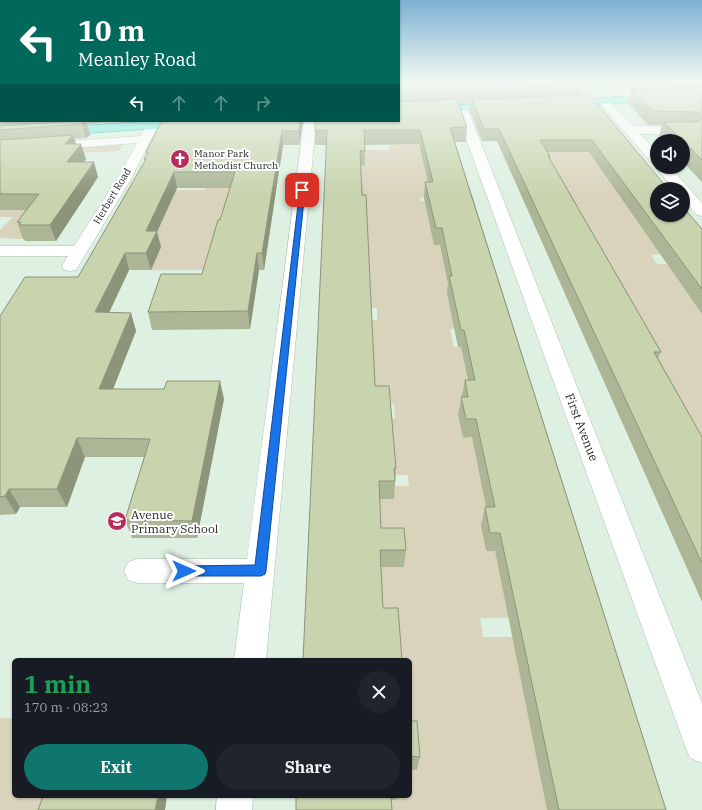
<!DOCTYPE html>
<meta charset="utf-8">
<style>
body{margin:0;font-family:"IBM Plex Serif",serif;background:#20242c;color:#f1f3f6;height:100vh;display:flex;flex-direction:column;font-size:15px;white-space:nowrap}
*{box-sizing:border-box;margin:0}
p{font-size:13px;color:#9ea1a6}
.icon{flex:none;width:22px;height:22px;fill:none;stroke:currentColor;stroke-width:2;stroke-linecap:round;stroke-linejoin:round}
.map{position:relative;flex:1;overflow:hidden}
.drawer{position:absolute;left:12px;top:658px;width:400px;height:140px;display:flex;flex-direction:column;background:#171b24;border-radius:6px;box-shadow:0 1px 3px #0004}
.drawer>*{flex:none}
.top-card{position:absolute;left:0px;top:0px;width:400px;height:122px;box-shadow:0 1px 3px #0004;background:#00695c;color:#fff;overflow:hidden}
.buttons{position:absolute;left:650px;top:134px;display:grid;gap:8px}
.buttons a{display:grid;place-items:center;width:40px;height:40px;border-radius:50%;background:#171b24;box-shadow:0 1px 3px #0004;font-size:20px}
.pin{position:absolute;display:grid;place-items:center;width:34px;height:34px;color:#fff;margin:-17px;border-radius:8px;box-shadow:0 2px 6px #0006}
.me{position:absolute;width:44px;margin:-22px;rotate:90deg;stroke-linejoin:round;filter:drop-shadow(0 0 3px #0008)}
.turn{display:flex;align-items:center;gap:14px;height:84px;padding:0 12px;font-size:18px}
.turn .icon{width:52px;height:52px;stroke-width:2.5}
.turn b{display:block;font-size:28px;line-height:34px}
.lanes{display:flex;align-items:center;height:38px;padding:0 12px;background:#0003;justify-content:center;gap:20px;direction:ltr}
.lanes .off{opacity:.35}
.round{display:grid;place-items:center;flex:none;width:42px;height:42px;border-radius:21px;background:#20242c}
.summary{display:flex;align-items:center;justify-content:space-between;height:68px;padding:0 12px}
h1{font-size:24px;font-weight:800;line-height:30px;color:#1e9e55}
.cta{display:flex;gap:8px;margin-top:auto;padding:8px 12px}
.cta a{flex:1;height:46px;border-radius:24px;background:#0f766e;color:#fff;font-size:16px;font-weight:800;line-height:46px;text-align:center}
.cta a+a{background:#20242c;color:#f1f3f6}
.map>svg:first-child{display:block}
</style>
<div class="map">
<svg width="702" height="810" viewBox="0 0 702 810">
<rect width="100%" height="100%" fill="#def0e1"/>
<g fill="#dad3bc">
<polygon points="557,141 601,152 661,254 651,255 657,264 667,264 702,313 702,459 542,159"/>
<polygon points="121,144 122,147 119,151 0,157 0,152"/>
<polygon points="390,144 419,144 420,148 430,148 439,198 420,198 421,201 431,201 434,244 453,245 448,282 455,328 450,329 454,347 461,347 472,398 458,415 463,438 473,437 490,525 485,551 495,551 509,618 480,618 483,637 514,637 547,810 390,810 389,800 398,796 410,796 410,770 416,770 410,735 410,660 398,660 382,625 378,499 393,486 409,486 408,475 377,476 386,418 395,418 394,404 375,404 368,320 377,320 377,308 368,307 365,211 355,153 356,150 390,150"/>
<polygon points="253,157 211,270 144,270 151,255 150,247 176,190 205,190 210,178"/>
<polygon points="33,192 23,239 0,238 0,230 13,217 0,217 0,210 10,210"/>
<polygon points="0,718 14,718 14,796 58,796 54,810 0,810"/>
</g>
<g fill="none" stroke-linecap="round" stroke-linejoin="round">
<g stroke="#adbeaf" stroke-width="1">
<g id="minor">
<polygon points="609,82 620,82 639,99 634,102 630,101"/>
<polygon points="604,98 608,99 633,126 689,127 693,128 695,131 693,134 689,135 640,134 657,152 657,164 652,163 600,103 599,101 600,99"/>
<polygon points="461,105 467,108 702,703 702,763 690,758 685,746 455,108"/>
<polygon points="152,121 156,122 158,125 131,179 76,270 70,271 64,270 62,266 68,256 0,256 0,246 74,246 117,179 137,143 0,154 0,146 141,136 148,122"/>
<polygon points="304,121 316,121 266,660 234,660 244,583 138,583 128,580 124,571 128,562 138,559 247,559"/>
<polygon points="657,166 670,167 702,203 702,216 697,215 683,199 683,189 674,189 658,170"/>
<polygon points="217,796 253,796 252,810 216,810"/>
</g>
</g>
<g stroke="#159f8a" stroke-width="1">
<g id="major">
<polygon points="702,92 702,98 566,106 560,103 566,100"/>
<polygon points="500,103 506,106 504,108 399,114 399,108"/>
<polygon points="157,121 216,121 214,123 210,125 0,139 0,131"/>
</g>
</g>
<use href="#minor" fill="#fff" fill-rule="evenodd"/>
<use href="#major" fill="#6eebd9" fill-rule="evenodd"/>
</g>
<g fill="#acb696">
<polygon points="0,82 1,82 1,121 101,121 99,123 87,124 90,135 86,138 75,139 76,144 86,159 83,162 98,177 56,241 25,241 24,239 23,239 17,222 26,210 0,210"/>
<polygon points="399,82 582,84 580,95 702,229 702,314 589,152 548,152 550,156 550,159 661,352 658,358 702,437 702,602 497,141 482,141 470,112 471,103 458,104 467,127 466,142 455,142 666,810 547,810 495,551 486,551 481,525 485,507 486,507 472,437 463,438 458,415 465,380 468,380 461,347 458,347 447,294 448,284 440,245 434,245 424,198 425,182 428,182 419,144 365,145 365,166 361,165 375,386 396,468 394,499 379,499 381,528 406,550 404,567 381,567 303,660 327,145 315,145 315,131 399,121"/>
<polygon points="622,82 702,82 702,182 683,162 683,141 664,141 659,136 662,125 648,125 628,103 632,90"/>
<polygon points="162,121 303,121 299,145 283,145 264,270 259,270 250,329 152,330 148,312 202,274 220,220 230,188 177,188 157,232 161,247 151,270 129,270 109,312 131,313 136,331 113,389 224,399 197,538 132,538 125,520 144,457 85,457 67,507 20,507 16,514 0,515 0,316 78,277 145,161 144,159 147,155 146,152"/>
<polygon points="410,721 420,757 417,770 410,770"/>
<polygon points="296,796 399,796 398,799 392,800"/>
</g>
<g fill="#8c947a">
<polygon points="85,121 86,121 90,135 86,138 82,124"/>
<polygon points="300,121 303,121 299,145 299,131"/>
<polygon points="282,131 283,145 264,270 262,253"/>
<polygon points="73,135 77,149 81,144 86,159 72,177 67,162 65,144"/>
<polygon points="94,162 98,177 56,241 50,225"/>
<polygon points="174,172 177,188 157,232 161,247 151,270 146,253 146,231"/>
<polygon points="125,253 129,270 101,330 95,312"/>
<polygon points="257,253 259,270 250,329 248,311"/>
<polygon points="131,313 136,331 106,407 99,389"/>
<polygon points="220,381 224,399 197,538 192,521"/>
<polygon points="77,438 85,457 67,507 57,489"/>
<polygon points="9,489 20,507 16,514 5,496"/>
<polygon points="158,796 167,796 165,810 155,810"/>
</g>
<g fill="#c8d4ae" stroke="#8c947a">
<rect x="0" y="82" width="1" height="34"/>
<polygon points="399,82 581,82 582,84 399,94"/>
<polygon points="702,87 702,160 664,122 695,122 699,121 701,118 699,113 694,112 653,111 632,90"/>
<polygon points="589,94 668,189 657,189 657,215 683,215 683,207 702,229 702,289 592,140 540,140 550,156 548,156 661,352 654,352 702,437 702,563 499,129 484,129 472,100"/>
<polygon points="457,99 467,127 450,128 666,810 559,810 500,533 490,533 485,507 495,507 476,419 466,419 461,397 468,397 465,380 475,380 464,330 461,330 449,276 452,276 442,228 436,228 425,182 433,182 420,130 364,130 365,151 360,151 362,195 366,195 375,386 389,386 396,468 394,468 395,481 379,481 381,528 404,528 406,550 380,550 383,608 398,608 402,660 303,660 327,130 315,131 315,121 399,121 399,101 400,102"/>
<polygon points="77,121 85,121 82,124 0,130 0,126"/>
<polygon points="162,121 300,121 299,131 282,131 262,253 257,253 248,311 148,312 161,274 202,274 218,220 220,220 235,172 174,172 146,231 157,231 146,253 125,253 95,312 131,313 99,389 164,389 167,381 220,381 192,521 125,520 150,439 77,438 57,489 9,489 5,496 0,497 0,316 25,277 78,277 146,159 144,159 148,152 146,152"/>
<polygon points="73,135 65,144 81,144 67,162 94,162 50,225 19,225 21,222 17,222 39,194 0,194 0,140"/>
<polygon points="410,721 417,721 420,757 410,756"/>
<polygon points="43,796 158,796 155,810 38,810"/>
<polygon points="296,796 391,796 392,810 296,810"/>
</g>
<linearGradient id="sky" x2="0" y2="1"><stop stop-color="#7db1d3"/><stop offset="0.42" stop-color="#f0f8f2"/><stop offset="1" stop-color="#f0f8f2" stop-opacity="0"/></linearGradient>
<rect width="702" height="195" fill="url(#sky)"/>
<polygon fill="#1a73e8" stroke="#114b97" points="300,188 305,190 266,571 265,574 261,576 184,576 180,574 178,571 180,567 184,566 255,565"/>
<defs>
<g id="church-disc" transform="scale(1)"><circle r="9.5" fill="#b92b5c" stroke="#fff"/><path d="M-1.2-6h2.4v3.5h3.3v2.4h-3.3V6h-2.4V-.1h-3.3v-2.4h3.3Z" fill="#fff"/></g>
<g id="school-disc" transform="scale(1)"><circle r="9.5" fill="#b92b5c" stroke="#fff"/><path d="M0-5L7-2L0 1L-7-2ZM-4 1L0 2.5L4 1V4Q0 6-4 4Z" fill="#fff"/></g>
</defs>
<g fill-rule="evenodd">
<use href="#church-disc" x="180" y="159"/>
<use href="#school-disc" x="117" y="521"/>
</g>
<g text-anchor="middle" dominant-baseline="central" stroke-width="4" stroke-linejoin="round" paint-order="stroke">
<g font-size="10" fill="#252c26" stroke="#fff" text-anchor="start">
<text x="194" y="153">Manor Park<tspan x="194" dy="12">Methodist Church</tspan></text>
</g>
<g font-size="10" fill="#252c26" stroke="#fff">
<text transform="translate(112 196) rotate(-59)">Herbert Road</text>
</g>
<g font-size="12" fill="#252c26" stroke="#fff">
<text transform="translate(582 427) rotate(69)">First Avenue</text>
</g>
<g font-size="12" fill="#252c26" stroke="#fff" text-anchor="start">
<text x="131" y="514">Avenue<tspan x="131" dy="14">Primary School</tspan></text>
</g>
</g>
</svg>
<div class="buttons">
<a><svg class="icon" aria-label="sound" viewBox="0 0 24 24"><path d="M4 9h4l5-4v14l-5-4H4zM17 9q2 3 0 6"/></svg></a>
<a><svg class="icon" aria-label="layers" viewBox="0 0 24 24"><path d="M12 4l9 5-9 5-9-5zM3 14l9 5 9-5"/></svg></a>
</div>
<div class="pin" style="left:302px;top:190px;background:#d93025"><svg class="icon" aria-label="arrive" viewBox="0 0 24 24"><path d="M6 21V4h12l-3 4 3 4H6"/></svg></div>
<svg class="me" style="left:184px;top:571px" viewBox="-20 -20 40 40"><path d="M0-17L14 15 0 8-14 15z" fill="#1a73e8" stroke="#fff" stroke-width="4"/></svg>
<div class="top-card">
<div class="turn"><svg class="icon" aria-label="left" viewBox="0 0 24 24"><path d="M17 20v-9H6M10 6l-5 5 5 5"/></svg><div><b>10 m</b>Meanley Road</div></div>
<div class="lanes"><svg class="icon" aria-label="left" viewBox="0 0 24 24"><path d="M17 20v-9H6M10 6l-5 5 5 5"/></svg><svg class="icon off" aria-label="ahead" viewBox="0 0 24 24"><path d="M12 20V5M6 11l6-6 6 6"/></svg><svg class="icon off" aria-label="ahead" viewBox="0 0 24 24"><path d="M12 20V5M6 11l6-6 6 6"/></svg><svg class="icon off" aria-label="right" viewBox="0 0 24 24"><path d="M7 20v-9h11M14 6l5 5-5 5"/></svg></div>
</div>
<section class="drawer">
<div class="summary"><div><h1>1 min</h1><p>170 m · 08:23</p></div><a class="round"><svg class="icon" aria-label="close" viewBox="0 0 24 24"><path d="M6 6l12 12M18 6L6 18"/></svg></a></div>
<div class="cta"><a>Exit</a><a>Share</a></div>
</section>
</div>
